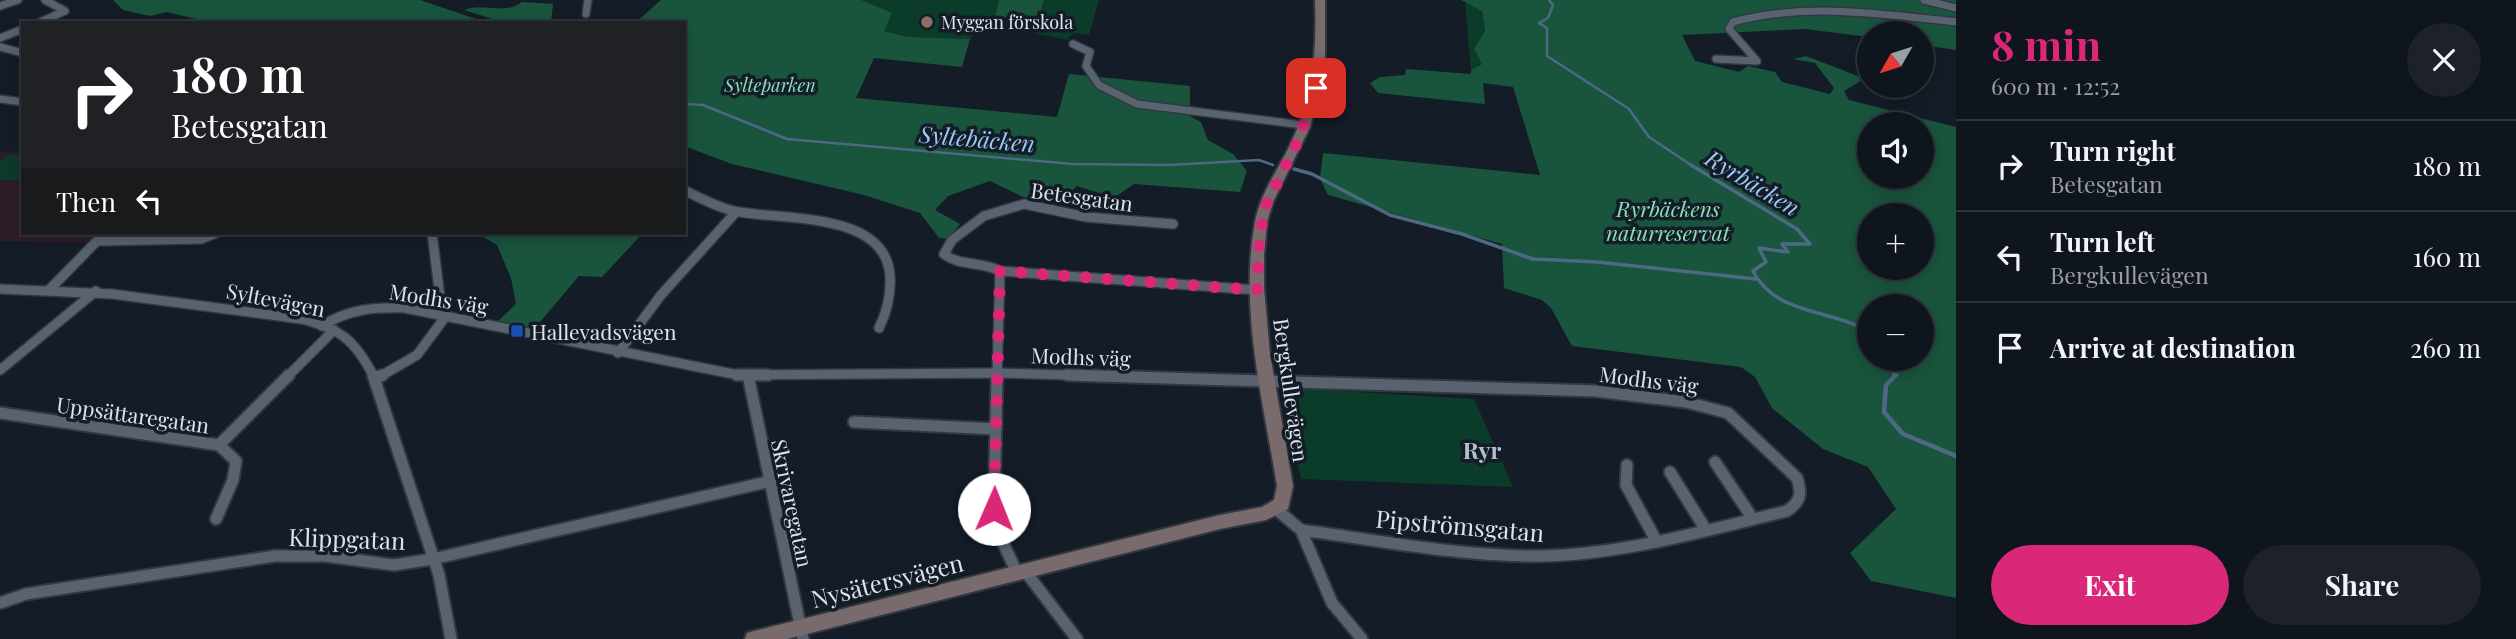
<!DOCTYPE html>
<meta charset="utf-8">
<style>
body{margin:0;font-family:"Playfair Display",serif;background:#1d222a;color:#f1f3f6;height:100vh;display:flex;flex-direction:column;font-size:26px;white-space:nowrap}
*{box-sizing:border-box;margin:0}
p{font-size:23px;color:#9b9fa4}
.icon{flex:none;width:38px;height:38px;fill:none;stroke:currentColor;stroke-width:2;stroke-linecap:round;stroke-linejoin:round}
.map{position:relative;flex:1;overflow:hidden}
.side{display:flex;flex-direction:column;background:#0f151d;width:560px}
.side>*{flex:none}
.top-card{position:absolute;left:21px;top:21px;width:665px;height:214px;border-radius:0px;box-shadow:0 4px 18px #0003,0 0 0 2px #2f343b;background:#202124;color:#fff;overflow:hidden}
.needle{width:46px;rotate:231deg}
.tools{position:absolute;left:1857px;top:21px;display:grid;gap:14px}
.tools a{display:grid;place-items:center;width:77px;height:77px;border-radius:50%;background:#0f151d;box-shadow:0 4px 18px #0003,0 0 0 2px #2f343b;font-size:35px}
.pin{position:absolute;display:grid;place-items:center;width:60px;height:60px;color:#fff;margin:-30px;border-radius:14px;box-shadow:0 4px 10px #0006}
.me{position:absolute;width:77px;margin:-38px;rotate:1deg;stroke-linejoin:round;filter:drop-shadow(0 0 5px #0008)}
.turn{display:flex;align-items:center;gap:24px;height:147px;padding:0 35px;font-size:32px}
.turn .icon{width:91px;height:91px;stroke-width:2.5}
.turn b{display:block;font-size:49px;line-height:60px}
.then{display:flex;align-items:center;height:66px;padding:0 35px;background:#0003;gap:14px;font-size:26px}
.round{display:grid;place-items:center;flex:none;width:74px;height:74px;border-radius:37px;background:#1d222a}
.headline{display:flex;align-items:center;justify-content:space-between;height:119px;padding:0 35px}
h1{font-size:42px;font-weight:700;line-height:52px;color:#db2777}
.action{display:flex;gap:14px;margin-top:auto;padding:14px 35px}
.action a{flex:1;height:80px;border-radius:42px;background:#db2777;color:#fff;font-size:28px;font-weight:700;line-height:80px;text-align:center}
.action a+a{background:#1d222a;color:#f1f3f6}
ul{padding:0;list-style:none}
li{display:flex;align-items:center;gap:21px;height:91px;padding:0 35px;border-top:2px solid #2f343b}
li div{flex:1}
li b{display:block;font-size:26px}
li em{font-style:normal}
main{display:flex;flex:1;min-height:0}
.map>svg:first-child{display:block}
</style>
<main>
<div class="map">
<svg width="1956" height="639" viewBox="0 0 1956 639">
<rect width="100%" height="100%" fill="#141c27"/>
<polygon fill="#2d1d27" points="23,151 23,233 221,233 192,245 0,241 0,152"/>
<g fill="#0b3b29">
<polygon points="861,0 999,0 995,16 1041,16 1044,0 1099,0 1089,35 1073,33 1068,40 979,22 970,39 908,37 884,31"/>
<polygon points="1465,2 1482,11 1485,31 1474,49 1482,64 1471,70"/>
<polygon points="8,155 23,155 23,180 0,180 0,162"/>
<polygon points="1292,388 1474,399 1513,487 1301,479 1283,395"/>
</g>
<g fill="#19553d" fill-rule="evenodd">
<polygon points="113,0 420,0 488,23 213,23 167,12 150,16 123,10"/>
<polygon points="661,0 861,0 892,13 884,31 908,37 970,39 962,67 874,58 856,98 1057,117 1069,74 1190,86 1190,116 1201,122 1208,140 1233,154 1247,171 1240,192 1134,184 1114,198 1077,186 1058,204 1023,197 990,181 948,196 935,210 960,224 948,239 939,238 920,213 864,195 732,164 684,146 684,23 635,23"/>
<polygon points="999,0 1044,0 1038,22 995,16"/>
<path d="M1461,0H1956V50L1922,45V33H1869V37L1805,29L1682,35L1695,61L1739,72L1748,66L1775,72L1782,82L1830,94L1834,88L1815,63L1793,59L1806,56L1858,76L1861,81L1844,91L1849,100L1956,127V598L1871,581L1850,553L1896,509L1868,467L1823,449L1772,408L1755,377L1741,367L1572,346L1551,308L1542,300L1504,288L1502,244L1328,195L1320,178L1323,153L1540,175L1513,87L1483,83L1485,104L1378,93L1370,83L1380,77L1405,75L1406,69L1471,74V70L1482,64L1474,49L1485,31L1482,11ZM1869,124H1922V177H1869ZM1869,215H1922V268H1869ZM1869,306H1922V359H1869Z"/>
<path d="M522,2L553,4L551,23H505L464,10C484,2 503,16 522,2Z"/>
<polygon points="476,233 643,233 602,277 579,276 534,329 497,322 516,304 511,278 497,245"/>
</g>
<g fill="none" stroke-linecap="round" stroke-linejoin="round">
<g stroke="#4d6983" stroke-width="2.5">
<polyline points="1549,0 1553,5 1548,18 1539,23 1547,28 1547,56 1629,109 1649,137 1694,167"/>
<polyline points="684,104 703,105 787,139 1073,164 1169,165 1259,160 1273,165"/>
</g>
<g stroke="#4d6983" stroke-width="3.5">
<path d="M1691,165L1797,229L1810,244H1782L1788,252L1759,248L1766,262L1753,271C1775,315 1830,309 1869,331"/>
<polyline points="1294,169 1312,174 1390,215 1462,234 1533,259 1597,262 1756,279"/>
<polyline points="1894,359 1894,377"/>
</g>
<polyline stroke="#4d6983" stroke-width="4.5" points="1896,375 1886,385 1884,412 1903,434 1956,456"/>
<g stroke="#323740" stroke-width="10">
<g id="street-far2">
<polyline points="1924,0 1956,8"/>
<polyline points="0,6 18,0"/>
<polyline points="586,14 588,0"/>
<polyline points="38,23 65,11 45,0"/>
<polyline points="0,38 23,29"/>
<polyline points="1073,44 1090,52 1086,66 1099,85 1137,104 1303,125"/>
<polyline points="0,47 23,53"/>
<path d="M1716,59L1757,61L1729,29L1733,22C1806,2 1882,14 1956,22"/>
<polyline points="0,99 23,102"/>
</g>
</g>
<g stroke="#323740" stroke-width="12">
<g id="street-far1">
<path d="M684,190C700,198 716,207 734,211C780,221 886,210 890,276C891,294 887,312 879,328"/>
<path d="M1173,224L1086,217L1024,204L984,216L952,240L944,254C961,267 982,261 1000,271L1257,290"/>
<polyline points="432,233 440,297 434,313"/>
<path d="M0,289L112,294L301,319C341,329 355,340 374,377"/>
<polyline points="50,289 97,241 201,239 216,233"/>
<path d="M322,326C348,309 375,307 405,308L738,375L998,373L1134,377"/>
<polyline points="618,353 661,295 736,212"/>
<polyline points="0,370 96,291"/>
<polyline points="287,377 334,330"/>
<polyline points="379,377 417,355 446,316"/>
<polyline points="997,377 1000,271"/>
</g>
</g>
<g stroke="#323740" stroke-width="15">
<g id="street">
<polyline points="373,375 439,575 451,639"/>
<polyline points="737,375 768,375"/>
<polyline points="748,375 803,639"/>
<polyline points="997,375 994,508 999,534 1017,573"/>
<path d="M1067,375L1595,391L1686,402L1728,413L1797,478C1802,494 1801,501 1787,511C1703,531 1616,557 1529,556C1453,555 1376,540 1301,530"/>
<polyline points="375,378 383,375"/>
<polyline points="0,413 219,445 236,461 233,480 216,519"/>
<polyline points="854,422 996,429"/>
<polyline points="219,445 289,375"/>
<polyline points="1715,462 1753,519"/>
<polyline points="1627,465 1626,485 1657,542"/>
<polyline points="1670,472 1706,530"/>
<polyline points="1276,509 1301,530 1332,603 1362,639"/>
<polyline points="1025,571 1077,639"/>
<polyline points="0,603 26,594 275,556 325,556 394,565 433,559 771,481"/>
</g>
</g>
<g stroke="#323740" stroke-width="4">
<path id="secondary" d="M1315,0H1325V56L1320,91L1310,127L1273,202L1267,222L1264,255V288L1270,354L1293,486L1288,509L1266,520L1220,529L787,639H745L747,633L754,631L1220,515L1262,507L1274,500L1277,486C1263,400 1239,309 1255,222C1260,194 1278,170 1290,145C1313,99 1317,51 1315,0Z"/>
</g>
<use href="#street-far2" stroke="#596370" stroke-width="7"/>
<use href="#street-far1" stroke="#596370" stroke-width="9"/>
<use href="#street" stroke="#596370" stroke-width="11"/>
<use href="#secondary" fill="#796a6c" fill-rule="evenodd"/>
</g>
<g fill="none" stroke-linecap="round" stroke-linejoin="round">
<polyline stroke="#db2777" stroke-width="12" stroke-dasharray="0 21.6" points="994,509 1000,271 1257,290 1260,232 1266,205 1298,141 1316,88"/>
</g>
<circle fill="#8d6e63" stroke="#141c27" stroke-width="2.5" cx="927" cy="22" r="7"/>
<rect fill="#1a4fb4" stroke="#141c27" stroke-width="2.5" x="510" y="324" width="14" height="14" rx="3.5"/>
<g text-anchor="middle" dominant-baseline="central" stroke-width="7" stroke-linejoin="round" paint-order="stroke">
<g font-size="18" fill="#dde3eb" stroke="#141c27" text-anchor="start">
<text x="941" y="22">Myggan förskola</text>
</g>
<g font-size="18" font-style="italic" fill="#88e0b8" stroke="#141c27">
<text x="770" y="85">Sylteparken</text>
</g>
<g font-size="21" fill="#dde3eb" stroke="#141c27">
<text transform="translate(1082 196) rotate(8)">Betesgatan</text>
<text transform="translate(439 298) rotate(9)">Modhs väg</text>
<text transform="translate(276 299) rotate(11)">Syltevägen</text>
<text transform="translate(1081 356) rotate(2)">Modhs väg</text>
<text transform="translate(1649 379) rotate(7)">Modhs väg</text>
<text transform="translate(1292 390) rotate(82)">Bergkullevägen</text>
<text transform="translate(133 414) rotate(8)">Uppsättaregatan</text>
<text transform="translate(793 503) rotate(78)">Skrivaregatan</text>
</g>
<g font-size="21" font-style="italic" fill="#88e0b8" stroke="#141c27">
<text x="1668" y="208">Ryrbäckens<tspan x="1668" dy="24">naturreservat</tspan></text>
</g>
<g font-size="21" fill="#dde3eb" stroke="#141c27" text-anchor="start">
<text x="531" y="331">Hallevadsvägen</text>
</g>
<g font-size="23" font-style="italic" fill="#9bc9f8" stroke="#141c27">
<text transform="translate(977 138) rotate(5)">Syltebäcken</text>
<text transform="translate(1753 182) rotate(31)">Ryrbäcken</text>
</g>
<g font-size="23" font-weight="bold" fill="#b5c0cf" stroke="#141c27">
<text x="1482" y="449">Ryr</text>
</g>
<g font-size="24" fill="#dde3eb" stroke="#141c27">
<text transform="translate(1460 525) rotate(5)">Pipströmsgatan</text>
<text transform="translate(347 538) rotate(2)">Klippgatan</text>
<text transform="translate(887 580) rotate(-14)">Nysätersvägen</text>
</g>
</g>
</svg>
<div class="tools">
<a><svg class="needle" viewBox="-14 -14 28 28"><path d="M0-13l5 13h-10z" fill="#e53935"/><path d="M0 13l5-13h-10z" fill="#9b9fa4"/></svg></a>
<a><svg class="icon" aria-label="sound" viewBox="0 0 24 24"><path d="M4 9h4l5-4v14l-5-4H4zM17 9q2 3 0 6"/></svg></a>
<a>+</a>
<a>−</a>
</div>
<div class="pin" style="left:1316px;top:88px;background:#d93025"><svg class="icon" aria-label="arrive" viewBox="0 0 24 24"><path d="M6 21V4h12l-3 4 3 4H6"/></svg></div>
<svg class="me" style="left:994px;top:509px" viewBox="-20 -20 40 40"><circle r="19" fill="#fff"/><path d="M0-13L10 11 0 6-10 11z" fill="#db2777"/></svg>
<div class="top-card">
<div class="turn"><svg class="icon" aria-label="right" viewBox="0 0 24 24"><path d="M7 20v-9h11M14 6l5 5-5 5"/></svg><div><b>180 m</b>Betesgatan</div></div>
<div class="then">Then<svg class="icon" aria-label="left" viewBox="0 0 24 24"><path d="M17 20v-9H6M10 6l-5 5 5 5"/></svg></div>
</div>
</div>
<section class="side">
<div class="headline"><div><h1>8 min</h1><p>600 m · 12:52</p></div><a class="round"><svg class="icon" aria-label="close" viewBox="0 0 24 24"><path d="M6 6l12 12M18 6L6 18"/></svg></a></div>
<ul>
<li><svg class="icon" aria-label="right" viewBox="0 0 24 24"><path d="M7 20v-9h11M14 6l5 5-5 5"/></svg><div><b>Turn right</b><p>Betesgatan</p></div><em>180 m</em></li>
<li><svg class="icon" aria-label="left" viewBox="0 0 24 24"><path d="M17 20v-9H6M10 6l-5 5 5 5"/></svg><div><b>Turn left</b><p>Bergkullevägen</p></div><em>160 m</em></li>
<li><svg class="icon" aria-label="arrive" viewBox="0 0 24 24"><path d="M6 21V4h12l-3 4 3 4H6"/></svg><div><b>Arrive at destination</b></div><em>260 m</em></li>
</ul>
<div class="action"><a>Exit</a><a>Share</a></div>
</section>
</main>
